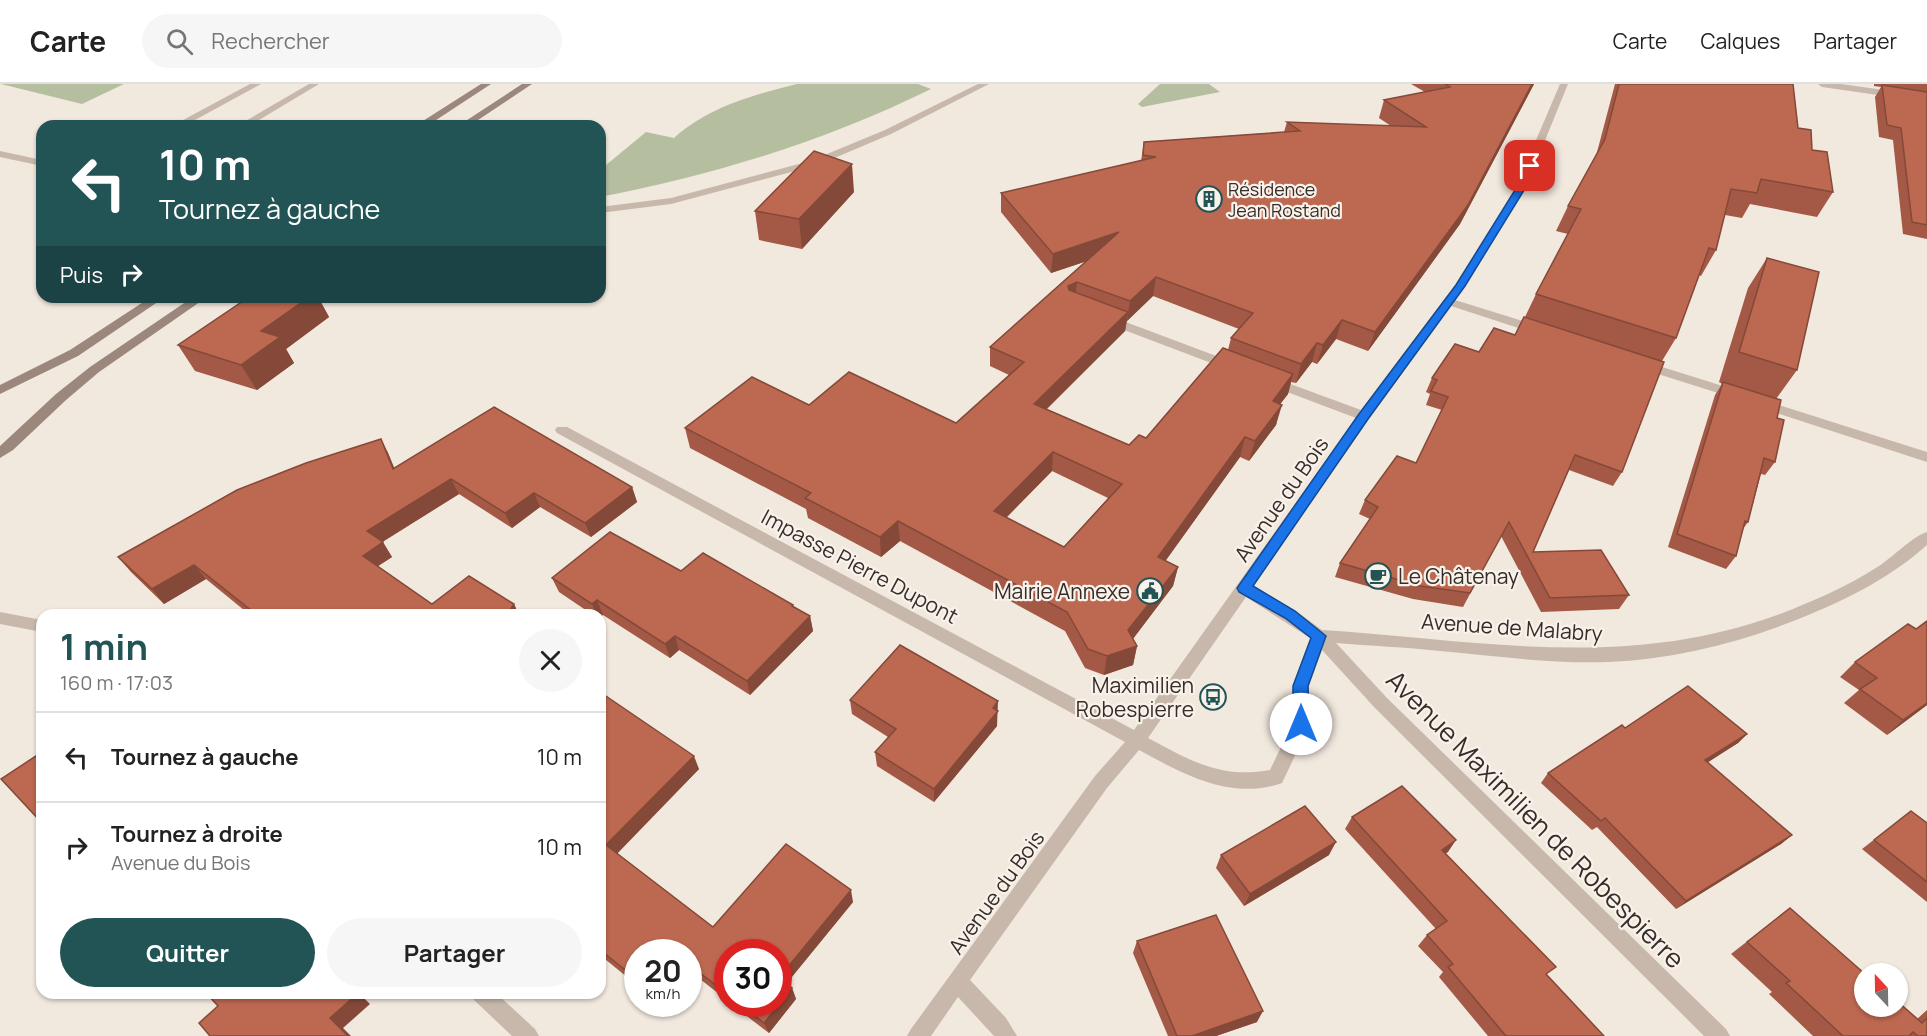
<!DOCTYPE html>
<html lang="fr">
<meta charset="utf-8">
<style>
body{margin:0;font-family:Manrope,sans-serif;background:#f6f6f6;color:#222;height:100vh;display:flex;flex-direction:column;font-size:22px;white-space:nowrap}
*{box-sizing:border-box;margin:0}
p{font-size:20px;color:#767676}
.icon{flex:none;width:33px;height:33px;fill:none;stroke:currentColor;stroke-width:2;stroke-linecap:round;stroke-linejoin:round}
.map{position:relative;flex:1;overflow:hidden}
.side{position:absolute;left:36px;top:525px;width:570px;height:390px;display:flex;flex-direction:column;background:#fff;border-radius:18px;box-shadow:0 2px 4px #0004}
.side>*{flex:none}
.hud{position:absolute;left:36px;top:36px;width:570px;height:183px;border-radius:18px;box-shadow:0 2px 4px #0004;background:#225355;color:#fff;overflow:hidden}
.needle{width:39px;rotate:338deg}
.controls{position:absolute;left:1854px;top:879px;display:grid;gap:12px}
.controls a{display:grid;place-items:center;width:54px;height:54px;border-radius:50%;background:#fff;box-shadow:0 2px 4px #0004;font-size:30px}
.speed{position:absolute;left:624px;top:855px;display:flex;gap:12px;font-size:30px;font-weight:700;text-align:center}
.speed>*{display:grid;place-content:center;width:78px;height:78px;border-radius:50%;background:#fff;box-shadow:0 2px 4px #0004;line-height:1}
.speed small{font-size:15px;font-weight:400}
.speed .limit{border:9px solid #d22;background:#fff;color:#111}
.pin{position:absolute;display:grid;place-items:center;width:51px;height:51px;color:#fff;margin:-26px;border-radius:12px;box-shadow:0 3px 9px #0006}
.me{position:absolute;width:66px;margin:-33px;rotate:0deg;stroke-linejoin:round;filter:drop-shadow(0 0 4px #0008)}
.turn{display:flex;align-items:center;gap:21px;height:126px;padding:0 24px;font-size:27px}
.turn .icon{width:78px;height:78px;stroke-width:2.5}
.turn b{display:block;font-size:42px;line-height:51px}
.then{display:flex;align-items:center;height:57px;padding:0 24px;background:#0003;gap:12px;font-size:22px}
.round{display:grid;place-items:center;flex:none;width:63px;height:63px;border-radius:32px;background:#f6f6f6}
.summary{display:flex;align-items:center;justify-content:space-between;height:102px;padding:0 24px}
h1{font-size:36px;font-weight:700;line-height:45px;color:#225355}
.cta{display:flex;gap:12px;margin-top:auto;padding:12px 24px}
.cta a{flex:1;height:69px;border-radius:36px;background:#225355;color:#fff;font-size:24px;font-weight:700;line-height:69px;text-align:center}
.cta a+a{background:#f6f6f6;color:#222}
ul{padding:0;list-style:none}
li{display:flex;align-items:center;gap:18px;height:90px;padding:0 24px;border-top:2px solid #e0e0e0}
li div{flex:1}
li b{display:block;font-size:22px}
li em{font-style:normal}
header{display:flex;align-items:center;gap:36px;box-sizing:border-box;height:84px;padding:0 30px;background:#fff;border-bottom:2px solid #e0e0e0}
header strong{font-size:28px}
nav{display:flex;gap:33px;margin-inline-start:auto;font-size:21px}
.search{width:420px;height:54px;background:#f6f6f6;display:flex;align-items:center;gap:15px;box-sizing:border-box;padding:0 21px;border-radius:33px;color:#767676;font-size:22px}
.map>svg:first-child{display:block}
</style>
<header>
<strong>Carte</strong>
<div class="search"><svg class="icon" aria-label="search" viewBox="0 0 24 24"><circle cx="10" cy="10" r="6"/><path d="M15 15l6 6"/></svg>Rechercher</div>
<nav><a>Carte</a><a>Calques</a><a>Partager</a></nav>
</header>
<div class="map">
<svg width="1927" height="952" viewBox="0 0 1927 952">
<rect width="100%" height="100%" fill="#f1e8de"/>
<g fill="#b5bf9f">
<polygon points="1,0 124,0 82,20"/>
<path d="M797,0H918L931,5C823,58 717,90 600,113V86L646,48L674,54C708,23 753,11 797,0Z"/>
<polygon points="1160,0 1209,0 1220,8 1142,23 1138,20"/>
</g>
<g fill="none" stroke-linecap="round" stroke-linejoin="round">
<g fill="#c8b8ab" fill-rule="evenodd">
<polygon points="250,0 261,0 184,42 172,42"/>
<polygon points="309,0 319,0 249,42 237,42"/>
<polygon points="978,0 989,0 891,50 818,81 671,120 600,129 600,123 671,114 810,77 885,46"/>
<path d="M1560,0H1568L1526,103L1455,216L1542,243L1544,246L1538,250L1534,249L1451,222L1369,335L1253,502L1296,527L1322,546C1479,556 1624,587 1777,531C1812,518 1848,502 1879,482C1893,473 1913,452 1927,448V461C1891,493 1850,514 1806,532C1743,558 1676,575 1608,578C1552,580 1496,572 1440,567C1405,563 1371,562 1336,559L1387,614L1726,945L1730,952H1704L1375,624L1322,566L1309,602L1310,640L1282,699C1231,717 1183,690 1139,666L1107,704L970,896L1006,934L1017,952H994L958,913L931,952H907L911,945L1095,692L1125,658L557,349L555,346L557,343H567L1134,646L1356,334L1266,300L1264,297L1266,294H1274L1361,326L1455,201L1516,103ZM1246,513L1310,554L1293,602L1292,640L1270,686C1221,695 1191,677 1148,654Z"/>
<polygon points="1818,0 1841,0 1927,12 1927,18 1822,3"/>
<polygon points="0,67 42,76 42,82 0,73"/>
<polygon points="1107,231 1235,279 1237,282 1235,285 1227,285 1103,238 1101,235"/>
<polygon points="1643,277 1742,308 1743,311 1737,315 1639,284 1637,281"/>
<polygon points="1760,315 1927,368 1927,378 1755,322 1754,319"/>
<polygon points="0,528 42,536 42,548 0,540"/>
<polygon points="471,909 496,909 535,945 539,952 512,952 474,916"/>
</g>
<g fill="#9c877c" fill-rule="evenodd">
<polygon points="481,0 491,0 427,42 415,42"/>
<polygon points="522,0 532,0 469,42 458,42"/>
<polygon points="151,213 165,213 78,272 0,310 0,301 70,266"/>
<polygon points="193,213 207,213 99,288 66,316 13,366 0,374 0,362 56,310 90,283"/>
</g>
</g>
<g fill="#a35945" fill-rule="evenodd">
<path d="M1411,0H1534L1460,140L1368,267L1336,255L1317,280L1312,278L1296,299L1291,298L1288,310L1280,320L1276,341L1249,377L1240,373L1165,477L1178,483L1173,502L1133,555L1137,562L1133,581L1104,591L1085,584L1065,547L900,457L881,473L808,434L806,425L690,364L685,344L809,321L956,339L1009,291L990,282V263L1087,177L1051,189L1001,128V109L1141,77L1144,58L1284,48L1287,38L1391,42L1379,34L1384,16L1425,8ZM1153,212L1239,245L1231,254L1228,266L1146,354L1129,361L1047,325L1125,247L1127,237ZM1052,387L1108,414L1064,463L1006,434Z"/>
<polygon points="1615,0 1793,0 1798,44 1812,66 1833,108 1817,133 1750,120 1742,134 1725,131 1716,166 1701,192 1699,191 1676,254 1662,277 1622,388 1613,402 1569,386 1533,468 1629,511 1619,525 1541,528 1501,452 1463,523 1413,515 1335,493 1340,479 1370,435 1359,430 1365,416 1416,379 1442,326 1426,321 1430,310 1426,308 1432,294 1479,268 1515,251 1525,233 1536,210 1568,150 1556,147 1568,122 1596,72"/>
<polygon points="1874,0 1927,0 1927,155 1903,150 1893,56 1879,53 1875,13 1881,3 1874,2"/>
<polygon points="854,108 802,165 759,156 755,127"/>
<polygon points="1767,174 1797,286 1776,315 1777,334 1775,378 1765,391 1761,390 1748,438 1743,445 1736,472 1726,485 1668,463 1715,311 1722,300 1719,298 1748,204"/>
<polygon points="249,213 318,213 329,233 286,265 294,279 257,306 195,287 178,261"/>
<polygon points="381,355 388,369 394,384 632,403 637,418 591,453 540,423 512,444 459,410 382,458 392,473 378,482 432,520 514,520 519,531 250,531 206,495 164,520 131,488 118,473"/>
<polygon points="552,494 793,521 794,523 810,532 813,547 750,611 679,566 670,574 603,531 593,531 559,508"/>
<polygon points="1927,537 1927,621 1887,651 1844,619 1859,606 1840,593 1855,578 1916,545"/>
<polygon points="600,608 699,685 617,769 713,843 853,818 786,900 792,904 796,915 769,949 731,920 778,920 728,868 728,917 691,888 688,891 688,868 638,868 638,902 600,871"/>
<polygon points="850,616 997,627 997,642 934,718 877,682 875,668 888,653 852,630"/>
<polygon points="1625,644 1747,650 1738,659 1707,678 1792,751 1781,760 1676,825 1597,743 1592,746 1541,699 1548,689"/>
<polygon points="1911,727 1927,739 1927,818 1862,765"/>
<polygon points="1352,733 1448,768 1445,769 1547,891 1604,952 1488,952 1439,893 1443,888 1418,862 1427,851 1436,845 1345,745"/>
<polygon points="1221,771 1329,771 1244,822 1216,784"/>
<polygon points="1790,824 1917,935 1927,926 1927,952 1813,952 1769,910 1772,908 1731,870"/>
<polygon points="1137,857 1257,938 1216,952 1168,952 1133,869"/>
</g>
<g fill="#844938">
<polygon points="1532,0 1534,0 1460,140 1368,267 1375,248"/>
<polygon points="852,80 854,108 802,165 799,135"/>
<polygon points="1119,148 1117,167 1051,189 1053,170"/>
<polygon points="1156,193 1153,212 1127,237 1130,217"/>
<polygon points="1077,198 1075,217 1067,221 1068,202"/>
<polygon points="309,213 318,213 329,233 286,265 294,279 257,306 241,281 261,247"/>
<polygon points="1128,228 1125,247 1032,339 1034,320"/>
<polygon points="1342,236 1336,255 1317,280 1323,261"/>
<polygon points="1317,259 1312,278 1296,299 1301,280"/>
<polygon points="1293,290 1288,310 1267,337 1273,317"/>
<polygon points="1282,321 1276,341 1249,377 1255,357"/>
<polygon points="1245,353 1240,373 1154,493 1158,473"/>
<polygon points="381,355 388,369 401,400 393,385"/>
<polygon points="1053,368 1052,387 993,447 994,427"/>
<polygon points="451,395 459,410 376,462 367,447"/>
<polygon points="632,403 637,418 591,453 585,439"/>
<polygon points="534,409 540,423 512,444 505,429"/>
<polygon points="898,437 900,457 881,473 880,453"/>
<polygon points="383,458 392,473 372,486 363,472"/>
<polygon points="194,481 206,495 164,520 152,505"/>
<polygon points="1178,483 1173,502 1125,565 1128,546"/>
<polygon points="597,516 603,531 600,533 600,531 597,531 592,520"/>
<polygon points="514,520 519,531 507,531"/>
<polygon points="810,532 813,547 750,611 747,597"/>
<polygon points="675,552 679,566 670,574 665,560"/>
<polygon points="1137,562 1133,581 1104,591 1107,572"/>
<polygon points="998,617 997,642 934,718 934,705"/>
<polygon points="1927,619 1927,621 1887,651 1903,636"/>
<polygon points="1747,650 1738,659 1696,686 1705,676"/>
<polygon points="694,672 699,685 613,774 606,761"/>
<polygon points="1792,751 1781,760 1676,825 1686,817"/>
<polygon points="1456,756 1448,768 1434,777 1442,766"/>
<polygon points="1336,758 1329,771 1244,822 1250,810"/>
<polygon points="851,806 853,818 782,905 779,894"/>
<polygon points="792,904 796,915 769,949 764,939"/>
<polygon points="358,909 359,909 370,920 343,944 351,952 348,952 330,934"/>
<polygon points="1263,927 1257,938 1216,952 1192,952"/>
</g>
<g fill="#bd6850" stroke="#844938" stroke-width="1.5" fill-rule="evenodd">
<path d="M1445,0H1532L1468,121L1375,248L1342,236L1323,261L1317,259L1301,280L1231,254L1253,229L1156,193L1130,217L1077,198L1068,202L1069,206L1128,228L1034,320L1129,361L1139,351L1146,354L1223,264L1293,290L1273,317L1282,321L1255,357L1245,353L1158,473L1178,483L1128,546L1137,562L1107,572L1088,565L1067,528L898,437L880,453L805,414L811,409L685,344L752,293L809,321L849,288L956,339L1024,278L990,263L1119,148L1053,170L1001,109L1156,73L1143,71L1144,58L1300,47L1287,38L1426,43L1384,16L1450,3ZM1053,368L1122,400L1064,463L994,427Z"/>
<polygon points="1619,0 1793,0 1798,44 1811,46 1812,66 1827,68 1833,108 1761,95 1757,109 1731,105 1716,166 1709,164 1676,254 1536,210 1581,125 1568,122 1605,55"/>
<polygon points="1882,1 1927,8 1927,141 1912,138 1901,44 1887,41"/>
<polygon points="814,67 852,80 799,135 755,127"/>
<polygon points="1767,174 1819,188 1797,286 1739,268"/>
<polygon points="249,213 309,213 261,247 280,253 241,281 178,261"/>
<polygon points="1524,233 1664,278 1622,388 1575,371 1533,468 1601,466 1629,511 1550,514 1509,438 1470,509 1420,502 1340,479 1378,423 1365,416 1397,372 1416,379 1448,313 1431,307 1437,296 1432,294 1455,260 1479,268 1494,244 1515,251"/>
<polygon points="1723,298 1781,316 1777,334 1784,336 1775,378 1764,374 1748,438 1745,437 1736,472 1677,450"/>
<polygon points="494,323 632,403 585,439 534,409 505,429 451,395 367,447 383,458 363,472 432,520 469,492 514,520 507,531 257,531 194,481 152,505 118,473 237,406 306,379 381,355 393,385"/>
<polygon points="610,448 681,487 703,469 793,521 792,522 810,532 747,597 675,552 665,560 597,516 592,520 552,494"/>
<polygon points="1927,537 1927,619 1903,636 1860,605 1877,594 1855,578 1908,540 1916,545"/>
<polygon points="900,561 998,617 993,624 998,627 934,705 875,668 896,645 850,616"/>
<polygon points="1688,602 1747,650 1705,676 1792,751 1686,817 1605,734 1601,737 1548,689 1622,641 1625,644"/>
<polygon points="600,608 694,672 606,761 713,843 786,760 851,806 779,894 792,904 764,939 739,920 778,920 778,868 728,868 728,910 688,880 688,868 638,868 638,896 600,866"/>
<polygon points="42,668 42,739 1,695"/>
<polygon points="1402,702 1456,756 1442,766 1556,883 1546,890 1604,952 1506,952 1448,883 1453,880 1427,851 1447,837 1352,733"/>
<polygon points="1305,722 1336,758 1250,810 1221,771"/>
<polygon points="1911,727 1927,739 1927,798 1874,756"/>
<polygon points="1790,824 1865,890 1864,922 1898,922 1898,918 1922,939 1927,934 1927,952 1918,952 1913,948 1909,952 1843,952 1786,899 1790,897 1747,858"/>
<polygon points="1216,831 1263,927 1192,952 1177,952 1137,857"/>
<polygon points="206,909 358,909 330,934 348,952 210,952 199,939 218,922"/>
</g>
<polygon fill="#1a73e8" stroke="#114b97" stroke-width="1.5" points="1527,80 1535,82 1526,103 1465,202 1368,335 1253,502 1295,527 1326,552 1308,602 1309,640 1306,645 1301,647 1295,645 1293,640 1293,602 1311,554 1285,534 1239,508 1237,504 1359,330 1456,201 1517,103"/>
<defs>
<g id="building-ring" transform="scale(1.35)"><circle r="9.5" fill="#f9f2ea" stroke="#225355" stroke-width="1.5"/><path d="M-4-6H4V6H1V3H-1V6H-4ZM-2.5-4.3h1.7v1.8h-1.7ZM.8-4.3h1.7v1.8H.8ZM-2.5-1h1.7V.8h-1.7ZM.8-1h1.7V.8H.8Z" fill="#225355"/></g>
<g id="cafe-ring" transform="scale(1.35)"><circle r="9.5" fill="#f9f2ea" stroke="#225355" stroke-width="1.5"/><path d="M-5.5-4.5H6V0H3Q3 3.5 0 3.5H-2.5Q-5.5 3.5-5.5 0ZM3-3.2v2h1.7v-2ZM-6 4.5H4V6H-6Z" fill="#225355"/></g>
<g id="civic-ring" transform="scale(1.35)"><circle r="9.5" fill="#f9f2ea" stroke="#225355" stroke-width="1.5"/><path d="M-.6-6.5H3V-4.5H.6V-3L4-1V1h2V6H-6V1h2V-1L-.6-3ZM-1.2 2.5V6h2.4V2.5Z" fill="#225355"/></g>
<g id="bus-ring" transform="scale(1.35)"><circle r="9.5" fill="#f9f2ea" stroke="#225355" stroke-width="1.5"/><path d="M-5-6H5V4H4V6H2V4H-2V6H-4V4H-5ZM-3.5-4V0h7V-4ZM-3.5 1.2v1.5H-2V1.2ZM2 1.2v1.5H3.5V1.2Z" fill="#225355"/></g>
</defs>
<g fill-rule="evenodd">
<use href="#building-ring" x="1209" y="115"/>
<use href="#cafe-ring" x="1378" y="492"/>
<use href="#civic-ring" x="1150" y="507"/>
<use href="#bus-ring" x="1213" y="613"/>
</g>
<g text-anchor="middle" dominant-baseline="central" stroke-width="4.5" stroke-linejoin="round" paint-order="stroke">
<g font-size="18" fill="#362d2a" stroke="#f9f2ea" text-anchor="start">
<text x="1228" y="105">Résidence<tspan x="1228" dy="21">Jean Rostand</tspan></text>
</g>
<g font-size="21" fill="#362d2a" stroke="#f9f2ea">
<text transform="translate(1281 415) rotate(-55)">Avenue du Bois</text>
<text transform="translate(860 482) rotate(28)">Impasse Pierre Dupont</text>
<text transform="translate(1512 543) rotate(4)">Avenue de Malabry</text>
<text transform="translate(996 808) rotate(-54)">Avenue du Bois</text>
</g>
<g font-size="21" fill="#362d2a" stroke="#f9f2ea" text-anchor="end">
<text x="1398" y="492" text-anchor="start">Le Châtenay</text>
<text x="1130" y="507">Mairie Annexe</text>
<text x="1194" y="601">Maximilien<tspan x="1194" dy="24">Robespierre</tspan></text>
</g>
<g font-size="26" fill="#362d2a" stroke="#f9f2ea">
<text transform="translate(1536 735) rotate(45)">Avenue Maximilien de Robespierre</text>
</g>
</g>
</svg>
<div class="controls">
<a><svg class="needle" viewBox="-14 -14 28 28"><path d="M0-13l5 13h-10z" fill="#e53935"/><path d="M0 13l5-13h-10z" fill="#767676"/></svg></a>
</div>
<div class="speed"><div>20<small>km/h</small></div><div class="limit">30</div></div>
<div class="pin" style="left:1530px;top:82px;background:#d93025"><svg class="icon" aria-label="arrive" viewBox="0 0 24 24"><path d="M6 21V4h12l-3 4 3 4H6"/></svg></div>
<svg class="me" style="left:1301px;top:640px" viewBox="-20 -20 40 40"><circle r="19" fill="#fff"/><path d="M0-13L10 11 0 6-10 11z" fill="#1a73e8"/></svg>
<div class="hud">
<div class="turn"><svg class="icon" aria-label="left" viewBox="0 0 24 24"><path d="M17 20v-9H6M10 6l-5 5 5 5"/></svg><div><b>10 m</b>Tournez à gauche</div></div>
<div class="then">Puis<svg class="icon" aria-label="right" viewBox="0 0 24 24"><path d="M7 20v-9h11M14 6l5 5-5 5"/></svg></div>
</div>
<section class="side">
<div class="summary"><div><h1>1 min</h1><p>160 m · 17:03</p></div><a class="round"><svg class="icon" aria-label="close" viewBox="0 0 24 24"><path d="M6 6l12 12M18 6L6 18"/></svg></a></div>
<ul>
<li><svg class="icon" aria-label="left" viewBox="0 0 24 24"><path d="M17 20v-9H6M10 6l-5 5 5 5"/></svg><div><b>Tournez à gauche</b></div><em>10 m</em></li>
<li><svg class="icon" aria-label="right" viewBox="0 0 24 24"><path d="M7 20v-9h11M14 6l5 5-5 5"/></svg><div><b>Tournez à droite</b><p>Avenue du Bois</p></div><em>10 m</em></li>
</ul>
<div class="cta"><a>Quitter</a><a>Partager</a></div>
</section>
</div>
